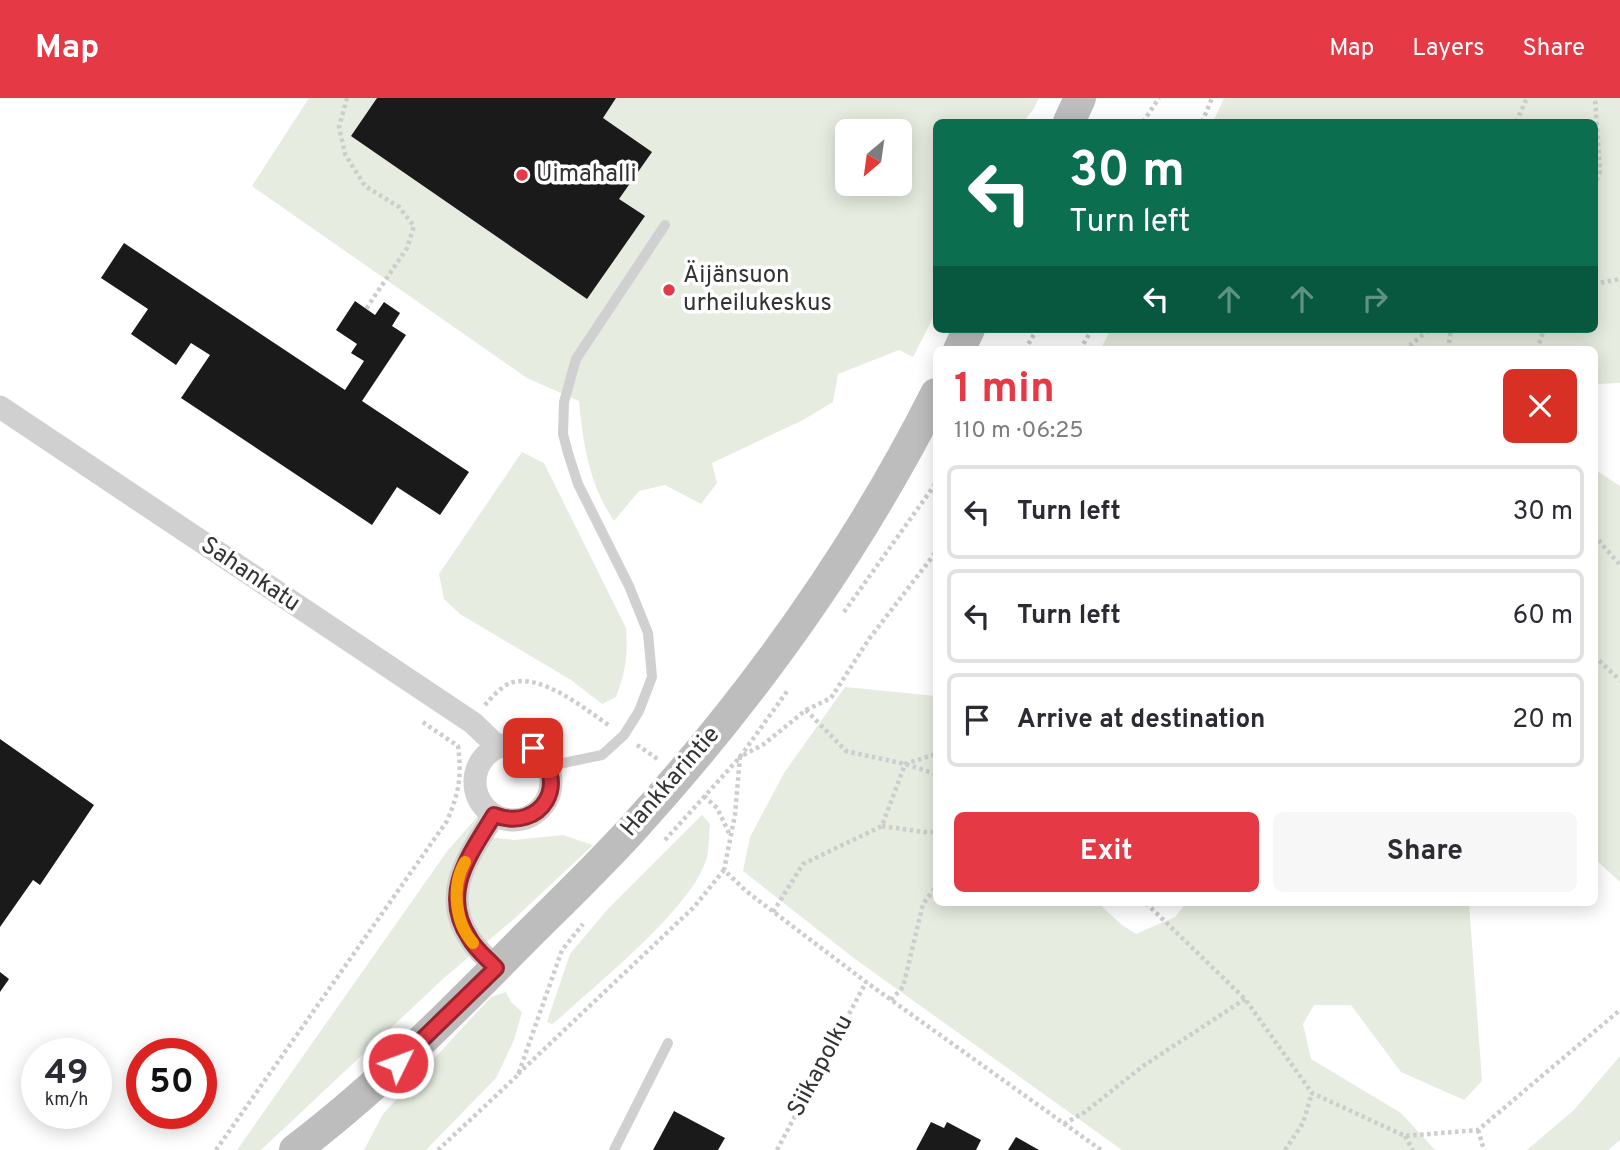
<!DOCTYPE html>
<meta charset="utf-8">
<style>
body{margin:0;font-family:Overpass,sans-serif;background:#f7f7f7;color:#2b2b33;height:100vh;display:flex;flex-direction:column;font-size:26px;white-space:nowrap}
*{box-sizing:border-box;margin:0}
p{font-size:23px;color:#7c7c81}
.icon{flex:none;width:38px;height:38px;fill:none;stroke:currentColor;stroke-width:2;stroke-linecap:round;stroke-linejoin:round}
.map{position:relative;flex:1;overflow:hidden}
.details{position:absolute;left:933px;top:248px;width:665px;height:560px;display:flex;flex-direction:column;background:#fff;border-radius:10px;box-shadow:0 4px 18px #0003}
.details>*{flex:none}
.hud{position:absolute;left:933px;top:21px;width:665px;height:214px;border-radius:10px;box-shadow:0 4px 18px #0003;background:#0b6e4f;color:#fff;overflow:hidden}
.needle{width:46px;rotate:209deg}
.fabs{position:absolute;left:835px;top:21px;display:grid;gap:14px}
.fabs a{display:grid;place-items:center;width:77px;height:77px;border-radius:10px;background:#fff;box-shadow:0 4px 18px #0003;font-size:35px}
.speed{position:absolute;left:21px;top:940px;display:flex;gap:14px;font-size:35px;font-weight:700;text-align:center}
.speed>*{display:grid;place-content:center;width:91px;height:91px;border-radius:50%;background:#fff;box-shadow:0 4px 18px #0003;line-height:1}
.speed small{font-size:18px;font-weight:400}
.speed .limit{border:10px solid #d22;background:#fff;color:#111}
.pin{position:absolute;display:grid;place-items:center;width:60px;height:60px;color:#fff;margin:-30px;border-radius:14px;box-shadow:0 4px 10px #0006}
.me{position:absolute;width:77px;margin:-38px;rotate:48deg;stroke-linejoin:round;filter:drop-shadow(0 0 5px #0008)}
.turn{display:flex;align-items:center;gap:24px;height:147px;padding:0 21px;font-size:32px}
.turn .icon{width:91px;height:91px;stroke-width:2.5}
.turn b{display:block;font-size:49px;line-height:60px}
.lanes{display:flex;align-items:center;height:66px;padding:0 21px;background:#0003;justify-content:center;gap:35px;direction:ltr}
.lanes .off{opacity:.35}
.round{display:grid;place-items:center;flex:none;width:74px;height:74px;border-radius:10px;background:#f7f7f7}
.summary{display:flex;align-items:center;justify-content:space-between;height:119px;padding:0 21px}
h1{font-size:42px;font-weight:700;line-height:52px;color:#e63946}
.action{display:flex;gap:14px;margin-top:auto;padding:14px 21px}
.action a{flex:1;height:80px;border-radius:10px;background:#e63946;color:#fff;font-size:28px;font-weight:700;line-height:80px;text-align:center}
.action a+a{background:#f7f7f7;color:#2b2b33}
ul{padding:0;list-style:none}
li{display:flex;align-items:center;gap:21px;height:94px;margin:0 14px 10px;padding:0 7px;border:4px solid #e1e1e2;border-radius:10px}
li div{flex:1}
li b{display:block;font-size:26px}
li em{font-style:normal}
header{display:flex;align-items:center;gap:42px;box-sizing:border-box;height:98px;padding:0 35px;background:#e63946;color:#fff}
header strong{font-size:33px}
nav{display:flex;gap:38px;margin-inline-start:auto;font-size:24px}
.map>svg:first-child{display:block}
</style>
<header>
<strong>Map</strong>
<nav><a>Map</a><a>Layers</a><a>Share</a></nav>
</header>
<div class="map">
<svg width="1620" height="1052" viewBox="0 0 1620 1052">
<rect width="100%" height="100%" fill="#fff"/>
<g fill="#e6ecdf" fill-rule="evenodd">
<path d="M309,0H1039L1033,12L1023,24H936V214L913,259L899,252L838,276L833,304L803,322L712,365L717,385L701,406L665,387L639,393L614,423C589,386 583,346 579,303L527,280L252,88ZM847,33H900V86H847Z"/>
<polygon points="1224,0 1620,0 1620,285 1597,286 1594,289 1594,252 1100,252 1111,231 1594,231 1594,24 1213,24"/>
<path d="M522,354L544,365L626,530C628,557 626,573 616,599L602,606L571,582L460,516L444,501L439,476Z"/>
<polygon points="1594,371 1620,388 1620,784 1594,760"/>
<polygon points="845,589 936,598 936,805 1098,805 1122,827 1136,836 1175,819 1186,805 1469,805 1482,983 1464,1002 1401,974 1351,907 1314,907 1303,926 1311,961 1401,1015 1435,1052 1122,1052 855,861 743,773 750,739 784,675"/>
<polygon points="479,717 486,739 514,742 563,737 593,747 514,821 444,880 261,1052 237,1052 448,752"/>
<path d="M702,717L710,726C709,736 709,749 707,759C694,808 600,883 561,919L552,926L547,924L570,856L607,812Z"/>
<polygon points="506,894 511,904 522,914 514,942 496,980 426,1052 364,1052 383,1016 491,899"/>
<polygon points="1620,958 1620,1042 1608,1052 1527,1052 1574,1012"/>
</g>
<g fill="#1a1a1a">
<polygon points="377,0 616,0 603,20 652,54 619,101 645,118 587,201 351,38"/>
<polygon points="124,145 345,292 364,263 351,255 357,246 336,232 355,203 375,217 384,204 400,215 392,228 406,237 362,303 469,374 440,417 397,389 372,427 181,300 210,257 191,245 176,267 131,236 148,211 101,180"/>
<polygon points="0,641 94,707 40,787 33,782 0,829"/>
<polygon points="0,874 9,881 0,894"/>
<polygon points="674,1013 725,1040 718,1052 653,1052"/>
<polygon points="931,1024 944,1030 947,1024 981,1042 976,1052 916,1052"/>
<polygon points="1016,1039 1039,1052 1008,1052"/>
</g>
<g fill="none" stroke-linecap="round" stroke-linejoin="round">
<g stroke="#cdcdcd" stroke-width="4.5" stroke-dasharray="3.5 3.5" stroke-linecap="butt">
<polyline points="347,0 339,29 345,56 365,88 399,109 414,128 407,150 366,211"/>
<polyline points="1143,24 1159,0"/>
<polyline points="1202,24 1212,0"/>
<polyline points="1516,24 1527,0"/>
<polyline points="1594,89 1600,73 1595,0"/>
<polyline points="1594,186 1620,181"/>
<polyline points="1025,252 1037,231"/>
<polyline points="1080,252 1092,231"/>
<polyline points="1404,252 1430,231"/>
<polyline points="1448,252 1451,231"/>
<polyline points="1537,252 1544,231"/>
<polyline points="1594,437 1620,467"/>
<polyline points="844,514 936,385"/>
<polyline points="1594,558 1620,582"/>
<path d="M485,607C492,599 501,589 510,585C541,574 586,612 610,628"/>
<polyline points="806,612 831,600 869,541 936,454"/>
<polyline points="637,647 659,662"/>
<polyline points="936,676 905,666 846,653 806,612 764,646 740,659 735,717 724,772 746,793 866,884 1101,1052"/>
<polyline points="704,698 717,710 730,737"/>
<polyline points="882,728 924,734 936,734"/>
<polyline points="665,742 740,659 788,592"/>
<polyline points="1146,805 1245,901 1312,995 1405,1038 1478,1032 1620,912"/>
<polyline points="773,814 803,766 882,728 905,666 936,656"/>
<polyline points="891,902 903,889 923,806 936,789"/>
<polyline points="518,976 694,809 724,772"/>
<polyline points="1064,1026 1085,1014 1143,968 1245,901"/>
<polyline points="1478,1032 1484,1052"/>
<polyline points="1405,1038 1413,1052"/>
<path d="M216,1052L447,723C459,695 462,678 458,648L421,623"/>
<polyline points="438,1052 518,977 562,852 583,826"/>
<polyline points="777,1052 866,884"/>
<polyline points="1285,1052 1303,1025 1312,995"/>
</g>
<g stroke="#d0d0d0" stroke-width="10">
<polyline points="549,668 602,657 624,637 639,613 652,579 648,535 629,488 578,386 568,355 563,336 564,304 576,261 665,127"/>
<polyline points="614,1052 668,945"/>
</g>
<g stroke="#d0d0d0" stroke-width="23">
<polyline points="0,309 473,625 498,649"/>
<circle cx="513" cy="684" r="38"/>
<path d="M494,717C470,757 439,795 470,841C477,852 488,861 496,870"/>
</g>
<g stroke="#bdbdbd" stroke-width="32">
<polyline points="1069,24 1080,0"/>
<polyline points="959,252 969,231"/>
<path d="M295,1052C378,989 451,915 524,841C561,804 600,767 635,728C753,598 857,453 936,296"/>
</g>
</g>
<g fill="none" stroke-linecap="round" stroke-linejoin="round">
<g stroke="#96252e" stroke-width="18">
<path id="route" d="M398,965L496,870C488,861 476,852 470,841C439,795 470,757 494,717C542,735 572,683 533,650"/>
</g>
<use href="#route" stroke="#e63946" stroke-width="12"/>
<path stroke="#f59e0b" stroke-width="12" d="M465,764C451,788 455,825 473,845"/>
</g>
<g fill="#e63946" stroke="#fff" stroke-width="2.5">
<circle cx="522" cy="77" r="7"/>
<circle cx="669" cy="192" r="7"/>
</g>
<g text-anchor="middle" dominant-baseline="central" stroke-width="7" stroke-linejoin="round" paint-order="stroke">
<g font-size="24" fill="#333" stroke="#fff" text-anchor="start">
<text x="536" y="77">Uimahalli</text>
<text x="683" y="178">Äijänsuon<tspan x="683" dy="28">urheilukeskus</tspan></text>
</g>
<g font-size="24" fill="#333" stroke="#fff">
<text transform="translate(250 477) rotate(34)">Sahankatu</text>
<text transform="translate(671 684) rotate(-49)">Hankkarintie</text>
<text transform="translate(821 968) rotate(-62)">Siikapolku</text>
</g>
</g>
</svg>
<div class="fabs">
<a><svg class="needle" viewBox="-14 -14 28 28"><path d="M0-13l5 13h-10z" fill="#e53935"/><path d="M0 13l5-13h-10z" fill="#7c7c81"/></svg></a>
</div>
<div class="speed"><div>49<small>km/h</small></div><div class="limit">50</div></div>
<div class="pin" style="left:533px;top:650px;background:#d93025"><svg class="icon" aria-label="arrive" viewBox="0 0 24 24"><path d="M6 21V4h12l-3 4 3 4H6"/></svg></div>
<svg class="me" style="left:398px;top:965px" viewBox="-20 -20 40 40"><circle r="17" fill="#e63946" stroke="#fff" stroke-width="3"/><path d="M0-11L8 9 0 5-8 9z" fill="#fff"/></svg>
<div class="hud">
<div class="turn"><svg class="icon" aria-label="left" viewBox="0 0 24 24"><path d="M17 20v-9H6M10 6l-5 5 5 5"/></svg><div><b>30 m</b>Turn left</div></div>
<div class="lanes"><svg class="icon" aria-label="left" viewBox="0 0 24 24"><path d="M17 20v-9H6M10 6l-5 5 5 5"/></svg><svg class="icon off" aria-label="ahead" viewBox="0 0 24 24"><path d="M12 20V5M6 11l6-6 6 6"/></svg><svg class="icon off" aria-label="ahead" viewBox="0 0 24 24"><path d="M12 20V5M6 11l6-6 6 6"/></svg><svg class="icon off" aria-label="right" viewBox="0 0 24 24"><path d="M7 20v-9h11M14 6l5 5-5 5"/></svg></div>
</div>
<section class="details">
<div class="summary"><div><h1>1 min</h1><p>110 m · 06:25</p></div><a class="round" style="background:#d93025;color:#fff"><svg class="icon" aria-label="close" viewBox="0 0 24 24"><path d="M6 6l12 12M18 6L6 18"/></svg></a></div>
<ul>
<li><svg class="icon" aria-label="left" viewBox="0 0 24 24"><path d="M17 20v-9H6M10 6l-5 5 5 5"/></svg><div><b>Turn left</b></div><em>30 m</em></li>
<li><svg class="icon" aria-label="left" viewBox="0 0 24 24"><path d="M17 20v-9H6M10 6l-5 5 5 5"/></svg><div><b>Turn left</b></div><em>60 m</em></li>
<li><svg class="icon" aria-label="arrive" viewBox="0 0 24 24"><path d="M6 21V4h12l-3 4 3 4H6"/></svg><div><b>Arrive at destination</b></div><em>20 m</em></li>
</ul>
<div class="action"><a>Exit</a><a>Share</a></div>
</section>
</div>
